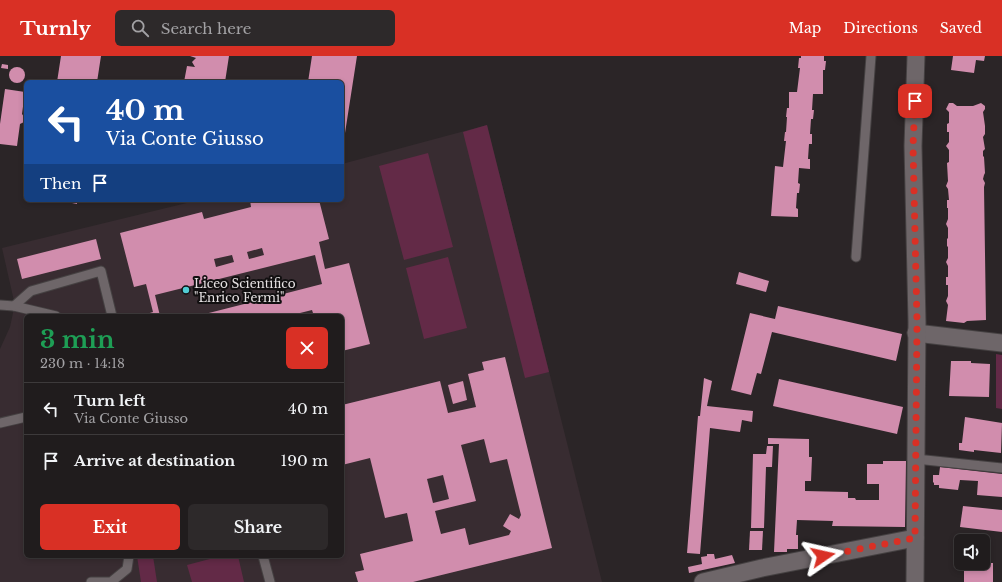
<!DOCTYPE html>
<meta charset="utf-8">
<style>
body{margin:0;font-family:"Libre Baskerville",serif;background:#2d292a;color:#f1f3f6;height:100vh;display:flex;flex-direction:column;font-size:15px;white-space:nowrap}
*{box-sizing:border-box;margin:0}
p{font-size:13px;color:#a2a1a4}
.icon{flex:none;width:22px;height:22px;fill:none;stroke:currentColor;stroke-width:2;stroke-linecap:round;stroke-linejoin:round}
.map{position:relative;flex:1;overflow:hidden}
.sheet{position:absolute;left:24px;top:258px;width:320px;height:244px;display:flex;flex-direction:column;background:#201c1d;border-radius:6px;box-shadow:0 2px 6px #0003,0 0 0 1px #3d3a3b}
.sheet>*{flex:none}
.banner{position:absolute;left:24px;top:24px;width:320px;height:122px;border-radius:6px;box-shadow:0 2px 6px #0003,0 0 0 1px #3d3a3b;background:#1a4fa0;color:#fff;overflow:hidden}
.fabs{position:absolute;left:954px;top:478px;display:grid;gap:8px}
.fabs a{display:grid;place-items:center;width:36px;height:36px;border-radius:6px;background:#201c1d;box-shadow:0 2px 6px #0003,0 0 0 1px #3d3a3b;font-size:20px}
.pin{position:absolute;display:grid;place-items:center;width:34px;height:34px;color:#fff;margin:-17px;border-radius:8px;box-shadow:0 2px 6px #0006}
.me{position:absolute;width:44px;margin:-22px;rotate:79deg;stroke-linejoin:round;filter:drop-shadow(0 0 3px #0008)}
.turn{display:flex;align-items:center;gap:14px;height:84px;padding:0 16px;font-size:18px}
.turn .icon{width:52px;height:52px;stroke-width:2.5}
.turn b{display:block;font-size:28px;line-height:34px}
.then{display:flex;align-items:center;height:38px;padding:0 16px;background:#0003;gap:8px;font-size:15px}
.round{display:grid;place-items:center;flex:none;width:42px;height:42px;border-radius:6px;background:#2d292a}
.headline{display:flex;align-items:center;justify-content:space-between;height:68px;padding:0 16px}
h1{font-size:24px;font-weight:800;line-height:30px;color:#1e9e55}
.primary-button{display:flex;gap:8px;margin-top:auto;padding:8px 16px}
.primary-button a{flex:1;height:46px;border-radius:6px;background:#d93025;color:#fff;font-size:16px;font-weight:800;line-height:46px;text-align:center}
.primary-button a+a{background:#2d292a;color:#f1f3f6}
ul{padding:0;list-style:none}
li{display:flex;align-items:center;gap:12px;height:52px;padding:0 16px;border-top:1px solid #3d3a3b}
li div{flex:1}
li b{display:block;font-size:15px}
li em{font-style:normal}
header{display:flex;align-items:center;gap:24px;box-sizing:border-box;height:56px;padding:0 20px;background:#d93025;color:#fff}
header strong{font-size:19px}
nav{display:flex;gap:22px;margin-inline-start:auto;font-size:14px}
.search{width:280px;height:36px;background:#2d292a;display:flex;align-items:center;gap:10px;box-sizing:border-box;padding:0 14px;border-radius:6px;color:#a2a1a4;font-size:15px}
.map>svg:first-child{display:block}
</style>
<header>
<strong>Turnly</strong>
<div class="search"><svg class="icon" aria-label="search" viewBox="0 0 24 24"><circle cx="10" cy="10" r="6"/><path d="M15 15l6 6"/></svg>Search here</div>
<nav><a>Map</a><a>Directions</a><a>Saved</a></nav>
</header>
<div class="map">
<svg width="1002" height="526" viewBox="0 0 1002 526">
<rect width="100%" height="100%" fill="#2b2527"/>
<path fill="#382c31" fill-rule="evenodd" d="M487,69L602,526H0V293L10,271L13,257L14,245L2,192L199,144H342V108ZM26,260H342V500H26Z"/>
<g fill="#632a47">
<polygon points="487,69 549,316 525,322 463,76"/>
<polygon points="428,97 453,191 404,204 379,110"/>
<polygon points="448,201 467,272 424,283 406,212"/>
<polygon points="996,298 1002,299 1002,353 996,352"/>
<polygon points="137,500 153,500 157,526 141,526"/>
<polygon points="221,500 238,500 244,526 192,526 187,509"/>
</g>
<g fill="#d18dad" fill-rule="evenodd">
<polygon points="61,0 101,0 97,26 57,26"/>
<polygon points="190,0 229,0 225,26 184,26 187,10 195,11 192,6 196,2"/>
<polygon points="312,0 357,0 345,77 342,76 342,26 308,26"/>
<polygon points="801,0 824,0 824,5 826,5 825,14 823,14 823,38 813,38 812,54 814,54 813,63 811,63 810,78 812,78 812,88 809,88 808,103 810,103 810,113 799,112 798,127 800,128 799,137 797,137 796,152 798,153 798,161 771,160 775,110 783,111 786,85 784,85 785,76 786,76 787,61 786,61 787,52 789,52 789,36 797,36 800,12 798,12 799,2 801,2"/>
<polygon points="953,0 985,0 984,5 976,4 974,17 951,14"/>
<polygon points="2,8 8,9 8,13 1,12"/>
<circle cx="17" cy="19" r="8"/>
<polygon points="5,33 25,36 22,58 25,62 24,66 20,68 17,90 0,88 0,68"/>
<polygon points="949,47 953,47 957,50 973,50 981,47 985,50 985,53 983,56 985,70 985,78 983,81 985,93 983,95 983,100 984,101 985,117 984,119 983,123 985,127 984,131 986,264 967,265 964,267 946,265 948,249 946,245 948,240 948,229 946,229 946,221 948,221 948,210 946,206 948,202 948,191 947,190 947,182 948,183 948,172 946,168 948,163 948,152 947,152 947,144 949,144 948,133 946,130 948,125 947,107 949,106 949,94 946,90 949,86 949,76 947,76 947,68 949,67 949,56 946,53"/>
<polygon points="57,144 77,144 77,148"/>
<path d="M250,144H319L329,183L319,186L325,213L349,207L370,288L342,295V260H314L312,254L288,260H197L322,228L315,199L155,239L160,260H140L153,256L146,228L134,231L120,177L202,156L204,163L251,151ZM262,192L264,199L249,203L247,196ZM232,199L234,206L216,211L214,203Z"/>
<polygon points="96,183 101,203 22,223 17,203"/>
<polygon points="739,216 769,225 766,236 736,228"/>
<polygon points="778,250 902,278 896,305 772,276 761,318 757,317 751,339 731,334 750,257 775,263"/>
<path d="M505,301L552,492L413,526H358L355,516L364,514L360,498L413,485L407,457L385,462L370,402L342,409V349L440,325L448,357L476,351L468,318L484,314L482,306ZM484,383L490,407L507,403L521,459L519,463L510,458L503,470L511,475L509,479L469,489L465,472L441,478L435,455L476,445L461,389ZM443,419L449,443L433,447L427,423Z"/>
<polygon points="951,305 971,305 971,307 990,308 989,341 949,340"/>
<polygon points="704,322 712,325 707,350 753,355 752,366 742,364 740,376 710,372 700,498 687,497 698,360 700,360"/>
<polygon points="779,323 903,351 897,378 773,350"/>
<polygon points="463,325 467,344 453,348 448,329"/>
<polygon points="965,361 1002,367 1001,397 974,394 974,396 959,394 959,387 962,387"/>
<polygon points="768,382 809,383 809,401 812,401 811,425 805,425 805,435 848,436 848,442 855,442 856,444 879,444 879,428 867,428 867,408 883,408 883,405 906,405 905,471 832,470 833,465 797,464 796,479 798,479 798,493 787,493 787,496 774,496 779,388 768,388"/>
<polygon points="767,390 773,390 772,411 766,411 764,472 751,472 753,398 766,398"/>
<polygon points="940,411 1002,418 1002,441 977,439 978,425 960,424 958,434 939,432 939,429 934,429 934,427 933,426 933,419 939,419"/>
<polygon points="963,450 1002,454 1002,476 960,471"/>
<polygon points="750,475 763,475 762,494 749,494"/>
<polygon points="707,498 714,498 715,503 732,499 735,507 689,517 688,511 702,508 701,501 707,500"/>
<polygon points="967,507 993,507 993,526 964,526 964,510 966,510"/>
</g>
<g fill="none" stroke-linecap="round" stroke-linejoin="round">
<g stroke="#454142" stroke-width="11">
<g id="service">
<polyline points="856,201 871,0"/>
<polyline points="0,249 14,250 56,260"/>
<polyline points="14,250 31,235 101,215 112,260"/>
<polyline points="0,367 26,361"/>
<polyline points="916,403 1002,412"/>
<polyline points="263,500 270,526"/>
<polyline points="91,526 111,526 127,513 129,500"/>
</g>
</g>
<g stroke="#454142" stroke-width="19">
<g id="minor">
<polyline points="916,277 1002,287"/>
<polyline points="703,526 762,512 915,482"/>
<polyline points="915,526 917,266 913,90 916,0"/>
</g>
</g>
<use href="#service" stroke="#6e6669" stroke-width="9"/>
<use href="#minor" stroke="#6e6669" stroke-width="17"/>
</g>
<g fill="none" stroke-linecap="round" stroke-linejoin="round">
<polyline stroke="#d93025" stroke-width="7" stroke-dasharray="0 12.6" points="823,500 915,482 917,266 913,90 915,45"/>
</g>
<circle fill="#51ccd3" stroke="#110f10" stroke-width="1.5" cx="186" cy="234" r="4"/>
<g text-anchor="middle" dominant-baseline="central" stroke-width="4" stroke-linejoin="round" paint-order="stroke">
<g font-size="12" fill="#e5e1e2" stroke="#110f10" text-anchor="start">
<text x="194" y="227">Liceo Scientifico<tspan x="194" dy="14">"Enrico Fermi"</tspan></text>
</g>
</g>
</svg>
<div class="fabs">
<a><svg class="icon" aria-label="sound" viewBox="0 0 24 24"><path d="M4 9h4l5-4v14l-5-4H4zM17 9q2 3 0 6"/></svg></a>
</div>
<div class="pin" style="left:915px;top:45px;background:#d93025"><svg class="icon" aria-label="arrive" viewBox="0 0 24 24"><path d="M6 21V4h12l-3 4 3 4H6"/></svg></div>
<svg class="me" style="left:823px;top:500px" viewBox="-20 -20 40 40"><path d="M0-17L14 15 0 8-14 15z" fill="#d93025" stroke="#fff" stroke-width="4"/></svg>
<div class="banner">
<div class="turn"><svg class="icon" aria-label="left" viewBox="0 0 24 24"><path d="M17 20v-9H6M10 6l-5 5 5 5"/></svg><div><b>40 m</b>Via Conte Giusso</div></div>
<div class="then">Then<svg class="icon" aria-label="arrive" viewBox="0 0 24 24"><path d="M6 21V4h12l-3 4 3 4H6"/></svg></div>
</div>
<section class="sheet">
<div class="headline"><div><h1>3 min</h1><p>230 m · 14:18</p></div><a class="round" style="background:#d93025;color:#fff"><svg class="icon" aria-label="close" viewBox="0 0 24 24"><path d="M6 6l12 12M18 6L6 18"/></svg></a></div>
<ul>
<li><svg class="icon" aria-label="left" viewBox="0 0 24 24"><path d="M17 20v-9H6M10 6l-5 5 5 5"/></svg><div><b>Turn left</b><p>Via Conte Giusso</p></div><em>40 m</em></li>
<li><svg class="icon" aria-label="arrive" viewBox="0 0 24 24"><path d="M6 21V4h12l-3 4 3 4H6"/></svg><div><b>Arrive at destination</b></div><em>190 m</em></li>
</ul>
<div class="primary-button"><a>Exit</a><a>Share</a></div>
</section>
</div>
